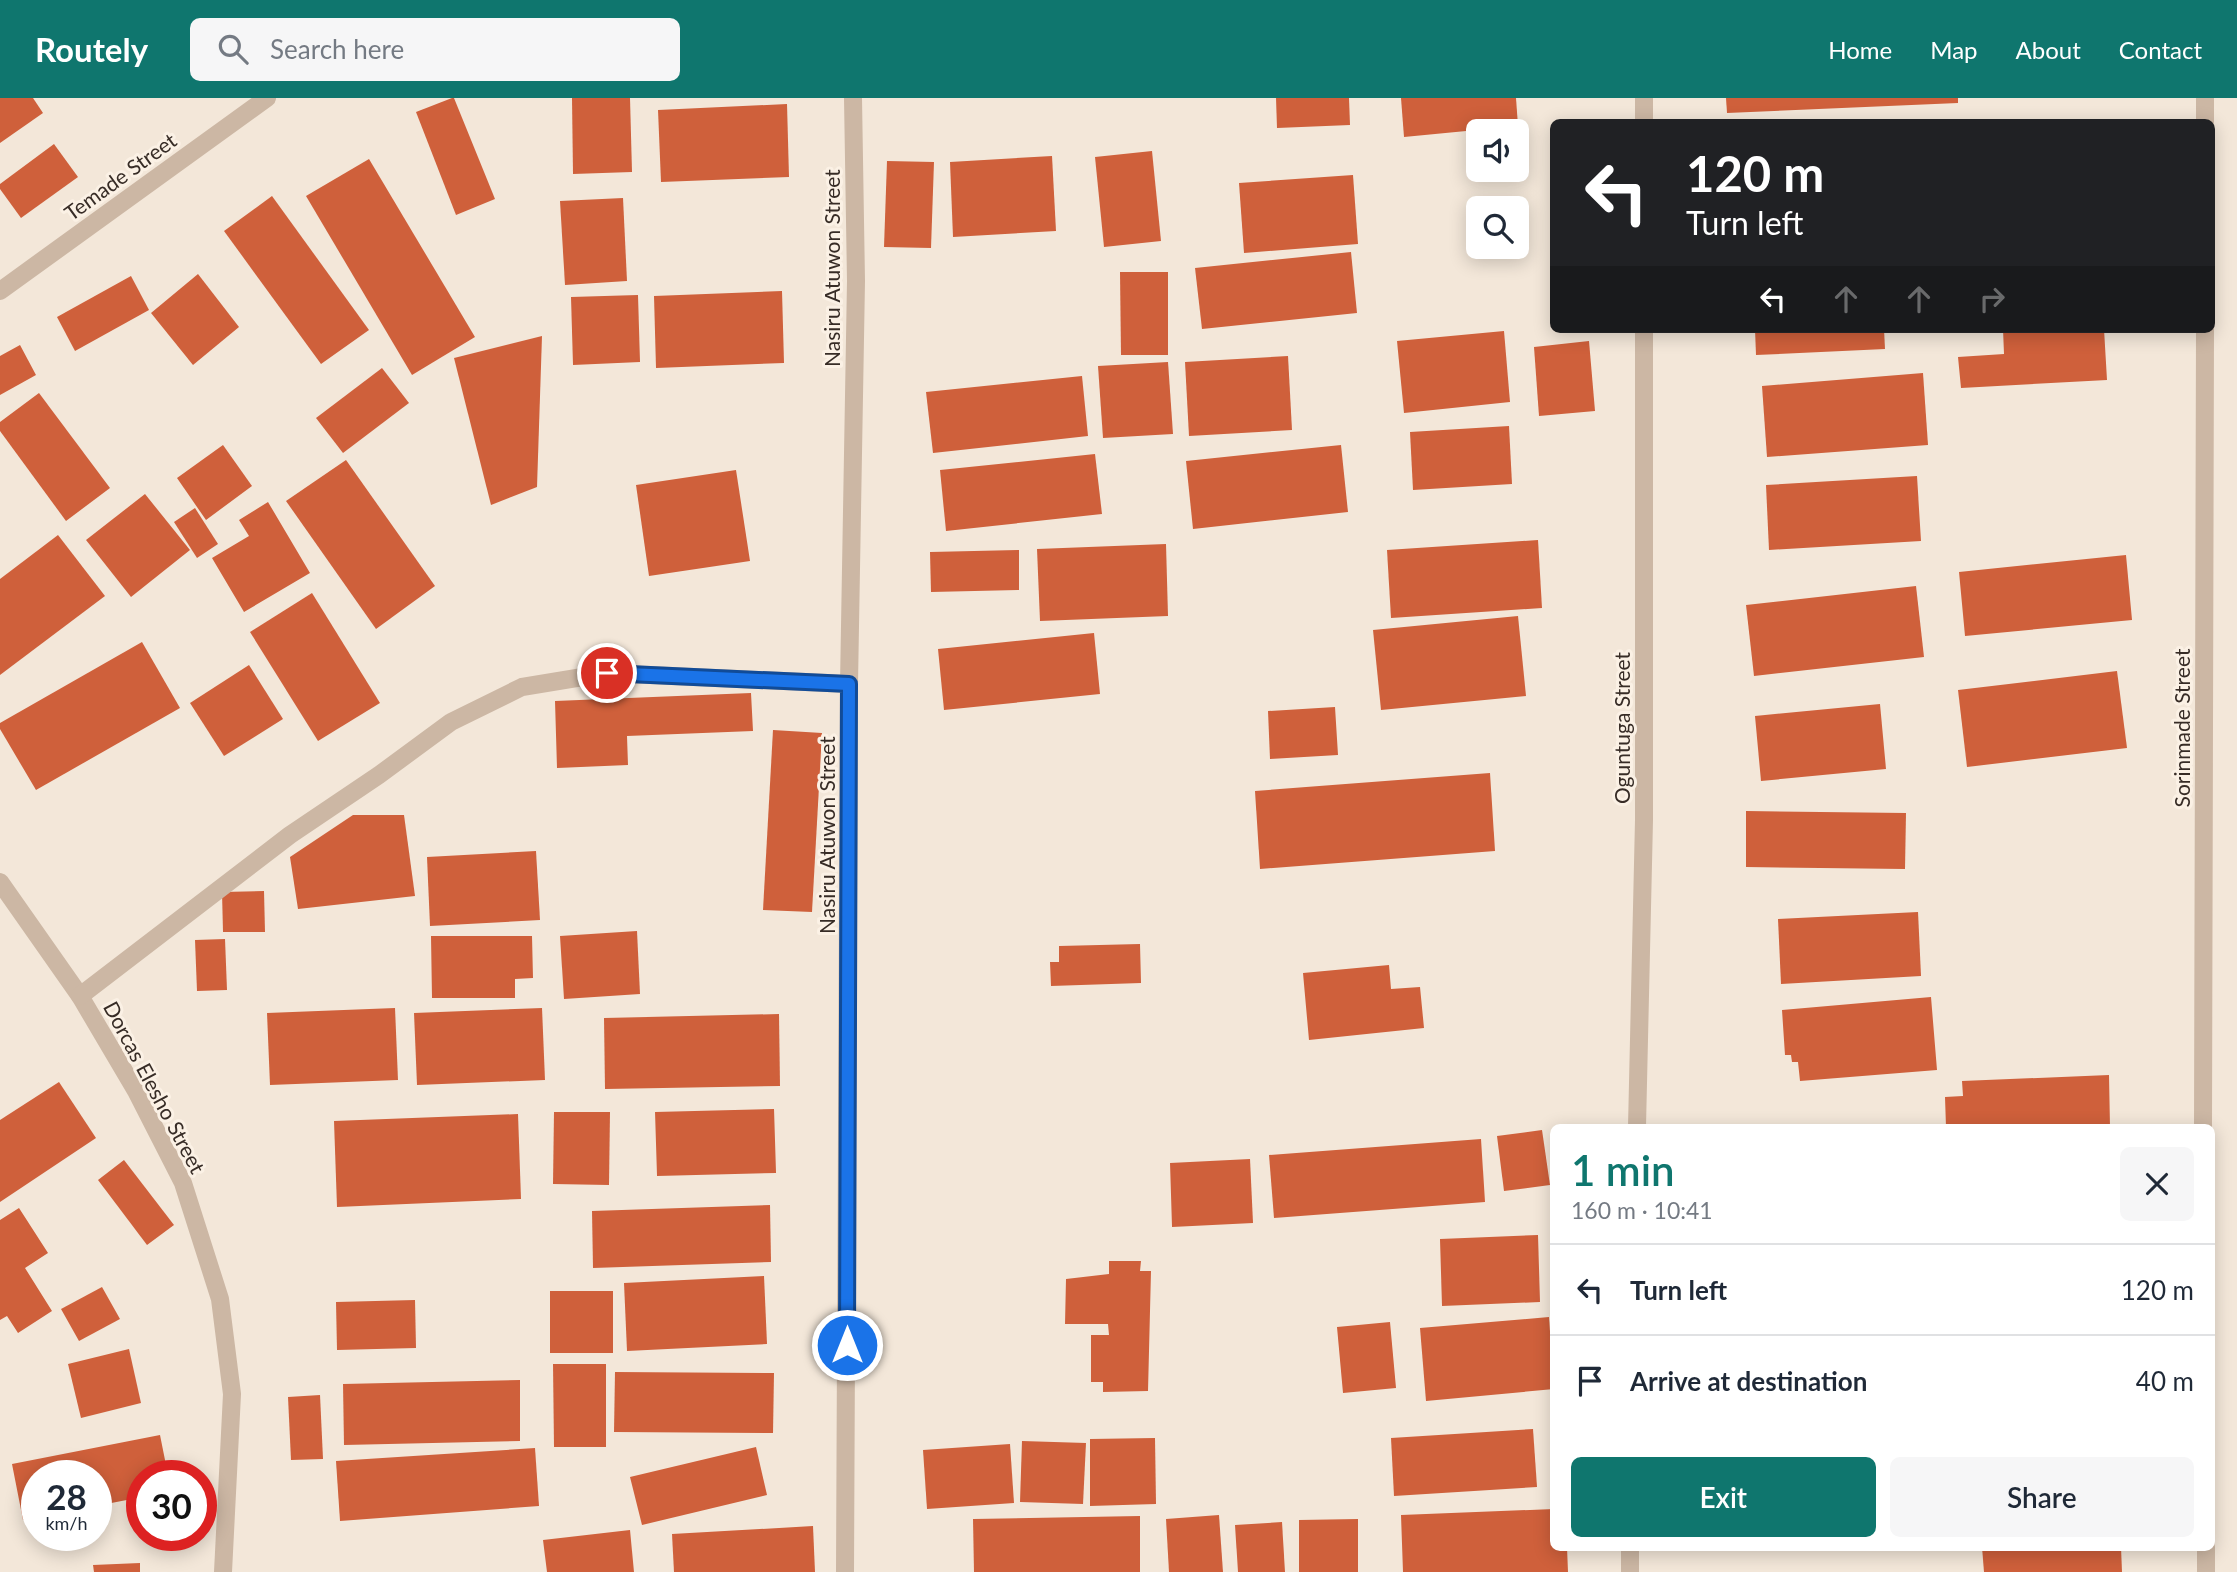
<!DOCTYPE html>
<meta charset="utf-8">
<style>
body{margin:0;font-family:Lato,sans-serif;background:#f6f6f7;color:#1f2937;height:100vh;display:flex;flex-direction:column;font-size:26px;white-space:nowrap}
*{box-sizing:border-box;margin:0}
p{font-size:23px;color:#747a83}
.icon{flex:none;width:38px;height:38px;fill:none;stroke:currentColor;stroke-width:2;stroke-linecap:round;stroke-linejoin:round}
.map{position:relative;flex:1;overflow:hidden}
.drawer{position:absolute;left:1550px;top:1026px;width:665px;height:427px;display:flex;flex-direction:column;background:#fff;border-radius:10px;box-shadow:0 4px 18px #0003}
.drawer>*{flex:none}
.banner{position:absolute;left:1550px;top:21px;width:665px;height:214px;border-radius:10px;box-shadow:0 4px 18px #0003;background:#202124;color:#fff;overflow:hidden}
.fabs{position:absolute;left:1466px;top:21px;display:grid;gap:14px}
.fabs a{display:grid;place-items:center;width:63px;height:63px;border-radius:10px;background:#fff;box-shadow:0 4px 18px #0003;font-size:35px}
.speed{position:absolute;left:21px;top:1362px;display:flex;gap:14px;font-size:35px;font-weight:700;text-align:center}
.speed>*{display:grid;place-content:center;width:91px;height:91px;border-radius:50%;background:#fff;box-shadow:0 4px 18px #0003;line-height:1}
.speed small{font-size:18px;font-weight:400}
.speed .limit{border:10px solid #d22;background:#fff;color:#111}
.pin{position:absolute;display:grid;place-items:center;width:60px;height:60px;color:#fff;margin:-30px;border:4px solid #fff;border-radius:50%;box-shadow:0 2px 7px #0007}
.me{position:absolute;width:77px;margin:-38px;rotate:0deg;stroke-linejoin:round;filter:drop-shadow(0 0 5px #0008)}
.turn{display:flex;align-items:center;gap:24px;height:147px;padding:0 21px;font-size:32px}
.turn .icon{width:91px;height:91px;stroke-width:2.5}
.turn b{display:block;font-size:49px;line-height:60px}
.lanes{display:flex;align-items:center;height:66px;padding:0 21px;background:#0003;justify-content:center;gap:35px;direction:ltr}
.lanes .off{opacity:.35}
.round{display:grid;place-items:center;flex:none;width:74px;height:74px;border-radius:10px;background:#f6f6f7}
.summary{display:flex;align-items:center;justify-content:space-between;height:119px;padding:0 21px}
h1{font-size:42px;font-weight:600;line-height:52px;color:#0f766e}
.button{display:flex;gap:14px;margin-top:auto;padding:14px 21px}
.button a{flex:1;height:80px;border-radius:10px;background:#0f766e;color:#fff;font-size:28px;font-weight:600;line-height:80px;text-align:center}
.button a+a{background:#f6f6f7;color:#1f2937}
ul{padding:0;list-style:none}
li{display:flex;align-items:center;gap:21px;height:91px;padding:0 21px;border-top:2px solid #e0e1e3}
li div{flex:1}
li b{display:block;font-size:26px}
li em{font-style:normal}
header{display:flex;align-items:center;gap:42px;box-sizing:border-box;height:98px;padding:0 35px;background:#0f766e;color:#fff}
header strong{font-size:33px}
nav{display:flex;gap:38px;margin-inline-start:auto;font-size:24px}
.search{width:490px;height:63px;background:#f6f6f7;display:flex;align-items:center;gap:18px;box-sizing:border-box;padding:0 24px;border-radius:10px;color:#747a83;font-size:26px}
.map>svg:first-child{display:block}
</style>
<header>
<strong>Routely</strong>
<div class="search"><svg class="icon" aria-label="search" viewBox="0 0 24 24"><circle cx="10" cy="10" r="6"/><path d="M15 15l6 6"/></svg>Search here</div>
<nav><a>Home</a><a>Map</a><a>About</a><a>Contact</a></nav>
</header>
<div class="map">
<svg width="2237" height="1474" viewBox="0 0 2237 1474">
<rect width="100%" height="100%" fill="#f3e7d9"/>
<g fill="#cf603b">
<polygon points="0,0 33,0 43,15 0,45"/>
<polygon points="452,0 454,0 495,101 456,117 416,14"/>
<polygon points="572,0 630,0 632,74 573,76"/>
<polygon points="1276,0 1349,0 1350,27 1277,30"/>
<polygon points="1401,0 1516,0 1518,28 1404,39"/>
<polygon points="1726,0 1958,0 1958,5 1727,15"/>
<polygon points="787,6 789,79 661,84 658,12"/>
<polygon points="54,46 78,79 21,120 0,91 0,86"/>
<polygon points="1152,53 1161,143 1104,149 1095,59"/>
<polygon points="1052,58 1056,133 953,139 950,64"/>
<polygon points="369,61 475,239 412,277 306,98"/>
<polygon points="887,63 934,64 931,150 884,149"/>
<polygon points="1353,77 1358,146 1244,155 1239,85"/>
<polygon points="272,98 369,232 321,266 224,133"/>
<polygon points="623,100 627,183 565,187 560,103"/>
<polygon points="1351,154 1357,215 1202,231 1195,170"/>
<polygon points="1120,174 1168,174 1168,257 1121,257"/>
<polygon points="198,176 239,229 193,267 151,215"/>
<polygon points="131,178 149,212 75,253 57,219"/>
<polygon points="782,193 784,265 656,270 654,198"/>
<polygon points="638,197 640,264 573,267 571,199"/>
<polygon points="1755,231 1884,231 1885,251 1756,257"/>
<polygon points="2003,231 2104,231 2107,282 1961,290 1958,259 2004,256"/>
<polygon points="1504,233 1510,304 1404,315 1397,243"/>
<polygon points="542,238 537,389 491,407 454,260"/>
<polygon points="1589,243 1595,313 1539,318 1534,249"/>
<polygon points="20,247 36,277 0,297 0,258"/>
<polygon points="1288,258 1292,332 1189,338 1185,264"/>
<polygon points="1168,264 1173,336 1103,340 1098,268"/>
<polygon points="382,270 409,305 343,355 316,320"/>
<polygon points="1923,275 1928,347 1767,359 1762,288"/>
<polygon points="1082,278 1088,338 933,355 926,294"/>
<polygon points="39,295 110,390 66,423 0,333 0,324"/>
<polygon points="1509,328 1512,386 1413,392 1410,334"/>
<polygon points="223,347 252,388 206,422 177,380"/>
<polygon points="1341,347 1348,414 1193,431 1186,363"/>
<polygon points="1095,356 1102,416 946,433 940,372"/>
<polygon points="346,362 435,488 376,531 286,403"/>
<polygon points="736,372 750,463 649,478 636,387"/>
<polygon points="1917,378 1921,443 1769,452 1766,387"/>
<polygon points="145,396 190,452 131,499 86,442"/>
<polygon points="268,404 310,475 244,514 212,460 249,438 239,422"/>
<polygon points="195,410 218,446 197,460 174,424"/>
<polygon points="58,437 105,498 0,577 0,481"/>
<polygon points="1538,442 1542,510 1391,520 1387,452"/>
<polygon points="1166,446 1168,518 1040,523 1037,451"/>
<polygon points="1019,452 1019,492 931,494 930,454"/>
<polygon points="2126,457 2132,522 1965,538 1959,474"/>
<polygon points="1916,488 1924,559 1754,578 1746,507"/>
<polygon points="312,495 380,605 318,643 250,534"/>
<polygon points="1518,518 1526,598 1381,612 1373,532"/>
<polygon points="1094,535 1100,596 944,612 938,551"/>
<polygon points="142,544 180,610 36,692 0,631 0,625"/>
<polygon points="249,567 283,621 224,658 190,605"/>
<polygon points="2117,573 2127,650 1967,669 1958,592"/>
<polygon points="751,595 753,633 627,638 628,667 557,670 555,603"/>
<polygon points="1880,606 1886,671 1761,683 1755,618"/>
<polygon points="1335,609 1338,657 1270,661 1268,613"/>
<polygon points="773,632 822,635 812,814 763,812"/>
<polygon points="1490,675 1495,753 1260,771 1255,693"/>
<polygon points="1746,713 1906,715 1905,771 1746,769"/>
<polygon points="353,717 404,717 415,798 298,811 290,759"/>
<polygon points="536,753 540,822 430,828 427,759"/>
<polygon points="264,793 265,834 223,834 222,794"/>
<polygon points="1918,814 1921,878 1781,886 1778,821"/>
<polygon points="637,833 640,896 564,901 560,838"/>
<polygon points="431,838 532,838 533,880 515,881 515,900 432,900"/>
<polygon points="225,841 227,892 197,893 195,842"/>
<polygon points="1140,846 1141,885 1051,888 1050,864 1059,864 1059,848"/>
<polygon points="1389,867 1391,891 1420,889 1424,930 1309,942 1303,875"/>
<polygon points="1931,899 1937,972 1800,983 1798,964 1792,964 1791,957 1785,957 1782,912"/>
<polygon points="395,910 398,982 270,987 267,915"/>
<polygon points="542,910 545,982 417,987 414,915"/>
<polygon points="779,916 780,988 605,991 604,920"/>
<polygon points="2109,977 2110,1029 1946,1029 1945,999 1963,998 1962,983"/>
<polygon points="59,984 96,1040 0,1104 0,1022"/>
<polygon points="774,1011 776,1075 657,1078 655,1014"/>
<polygon points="554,1014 610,1014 609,1087 553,1086"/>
<polygon points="518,1016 521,1101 337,1109 334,1023"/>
<polygon points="1542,1032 1550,1087 1504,1093 1497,1038"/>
<polygon points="1481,1041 1485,1104 1274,1120 1269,1057"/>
<polygon points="1250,1061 1253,1125 1172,1129 1170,1065"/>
<polygon points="124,1062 174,1127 147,1147 98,1082"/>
<polygon points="770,1107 771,1164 593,1170 592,1113"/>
<polygon points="19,1110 48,1155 25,1170 52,1213 18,1235 7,1218 0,1222 0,1122"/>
<polygon points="1538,1137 1540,1204 1442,1208 1440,1141"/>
<polygon points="1109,1163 1141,1163 1140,1173 1151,1173 1148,1293 1103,1294 1103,1284 1091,1284 1091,1237 1109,1237 1108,1226 1065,1226 1066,1181 1109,1176"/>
<polygon points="764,1178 767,1246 627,1253 624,1185"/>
<polygon points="102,1189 120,1221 79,1243 61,1211"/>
<rect x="550" y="1193" width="63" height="62"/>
<polygon points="415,1202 416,1250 337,1252 336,1204"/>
<polygon points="1549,1219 1554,1291 1426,1303 1420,1230"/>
<polygon points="1390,1224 1396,1290 1343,1295 1337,1229"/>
<polygon points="129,1251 141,1305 81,1320 68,1266"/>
<polygon points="553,1266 606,1266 606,1349 554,1349"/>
<polygon points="615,1274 774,1275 773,1335 614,1334"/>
<polygon points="520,1282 520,1343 344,1347 343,1286"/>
<polygon points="320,1297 323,1361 291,1362 288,1299"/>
<polygon points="1533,1331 1537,1389 1394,1398 1391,1340"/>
<polygon points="160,1337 168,1377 142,1377 142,1399 96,1408 96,1377 37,1377 37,1420 23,1422 12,1366"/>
<polygon points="1155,1340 1156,1406 1090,1408 1090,1341"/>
<polygon points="1022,1343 1086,1345 1083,1406 1020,1404"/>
<polygon points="1010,1346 1014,1405 927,1411 923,1352"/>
<polygon points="756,1349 767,1397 642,1427 630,1379"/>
<polygon points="535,1350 539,1408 340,1423 336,1363"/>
<polygon points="1554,1411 1554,1449 1567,1449 1568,1474 1403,1474 1401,1417"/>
<polygon points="1219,1417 1223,1474 1169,1474 1166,1421"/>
<polygon points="1140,1418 1140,1474 974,1474 973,1421"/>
<polygon points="1358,1421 1358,1474 1299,1474 1299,1422"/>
<polygon points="1282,1424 1285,1474 1238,1474 1235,1427"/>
<polygon points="813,1428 815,1474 674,1474 672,1436"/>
<polygon points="630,1432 634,1474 547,1474 543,1442"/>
<polygon points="1982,1449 2121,1449 2122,1474 1984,1474"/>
<polygon points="140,1465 140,1474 94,1474 93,1467"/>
</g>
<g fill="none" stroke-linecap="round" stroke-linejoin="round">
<g stroke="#ccb7a4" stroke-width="18">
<polyline points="2205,0 2205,24"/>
<polyline points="1644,24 1644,0"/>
<polyline points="0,193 267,0"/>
<polyline points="0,784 80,898 136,993 183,1085 220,1201 232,1296 223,1474"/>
<polyline points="80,898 290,737 379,677 451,624 522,589 607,575 849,586"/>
<polyline points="1637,1029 1644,722 1644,231"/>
<polyline points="2203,1029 2205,231"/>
<polyline points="1630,1449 1630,1474"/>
<polyline points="2206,1449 2206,1474"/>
<polyline points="845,1474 849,586 856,183 853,0"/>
</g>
</g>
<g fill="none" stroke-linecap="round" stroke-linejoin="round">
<g stroke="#114b97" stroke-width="18">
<polyline id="route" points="607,575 849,586 847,1247"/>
</g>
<use href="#route" stroke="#1a73e8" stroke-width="12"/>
</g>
<g text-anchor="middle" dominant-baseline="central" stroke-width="6" stroke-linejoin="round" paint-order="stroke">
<g font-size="21" fill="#372c26" stroke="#fbf1e5">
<text transform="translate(120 78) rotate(-36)">Temade Street</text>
<text transform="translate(831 170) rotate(-90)">Nasiru Atuwon Street</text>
<text transform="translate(1621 630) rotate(-90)">Oguntuga Street</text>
<text transform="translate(2181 630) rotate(-90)">Sorinmade Street</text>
<text transform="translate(826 737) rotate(-90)">Nasiru Atuwon Street</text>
<text transform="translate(155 989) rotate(62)">Dorcas Elesho Street</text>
</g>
</g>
</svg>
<div class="fabs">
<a><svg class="icon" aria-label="sound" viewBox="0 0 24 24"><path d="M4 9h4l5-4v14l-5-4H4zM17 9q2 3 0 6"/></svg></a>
<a><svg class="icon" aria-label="search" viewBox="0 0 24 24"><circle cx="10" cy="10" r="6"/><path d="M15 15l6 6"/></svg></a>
</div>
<div class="speed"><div>28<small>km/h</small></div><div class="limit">30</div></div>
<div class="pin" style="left:607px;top:575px;background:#d93025"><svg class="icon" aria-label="arrive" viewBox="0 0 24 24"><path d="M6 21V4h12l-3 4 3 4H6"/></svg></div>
<svg class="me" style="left:847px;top:1247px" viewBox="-20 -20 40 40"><circle r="17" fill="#1a73e8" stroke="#fff" stroke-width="3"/><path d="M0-11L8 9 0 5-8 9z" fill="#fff"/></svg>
<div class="banner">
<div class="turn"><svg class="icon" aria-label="left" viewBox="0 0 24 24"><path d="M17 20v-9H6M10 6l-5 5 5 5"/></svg><div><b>120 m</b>Turn left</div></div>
<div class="lanes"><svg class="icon" aria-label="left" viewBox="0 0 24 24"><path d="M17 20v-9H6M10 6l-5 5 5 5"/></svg><svg class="icon off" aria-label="ahead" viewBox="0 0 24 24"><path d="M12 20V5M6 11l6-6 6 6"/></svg><svg class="icon off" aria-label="ahead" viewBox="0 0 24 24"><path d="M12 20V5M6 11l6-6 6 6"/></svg><svg class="icon off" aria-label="right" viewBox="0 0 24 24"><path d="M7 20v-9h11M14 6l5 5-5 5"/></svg></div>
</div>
<section class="drawer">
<div class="summary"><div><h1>1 min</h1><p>160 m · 10:41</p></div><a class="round"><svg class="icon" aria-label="close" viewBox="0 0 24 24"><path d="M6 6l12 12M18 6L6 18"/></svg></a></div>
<ul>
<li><svg class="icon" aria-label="left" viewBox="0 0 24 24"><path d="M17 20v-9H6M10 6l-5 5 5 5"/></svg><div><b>Turn left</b></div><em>120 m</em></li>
<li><svg class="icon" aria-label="arrive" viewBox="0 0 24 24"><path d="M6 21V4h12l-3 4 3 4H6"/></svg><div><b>Arrive at destination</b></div><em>40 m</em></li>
</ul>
<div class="button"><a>Exit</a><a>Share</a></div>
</section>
</div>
